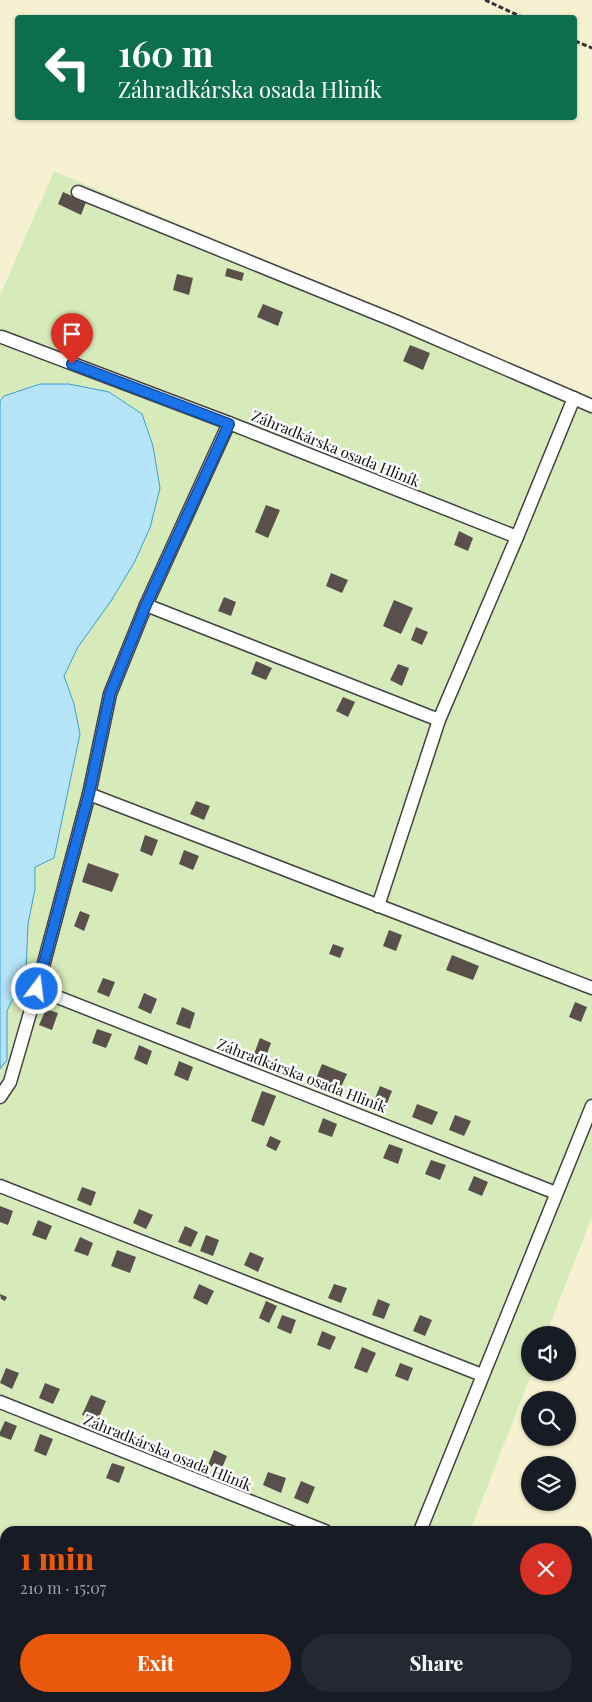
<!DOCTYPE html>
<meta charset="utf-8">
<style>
body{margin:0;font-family:"Playfair Display",serif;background:#242831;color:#f1f3f6;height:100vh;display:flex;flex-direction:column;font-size:19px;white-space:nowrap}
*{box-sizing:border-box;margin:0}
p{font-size:16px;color:#9ea1a6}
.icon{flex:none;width:28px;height:28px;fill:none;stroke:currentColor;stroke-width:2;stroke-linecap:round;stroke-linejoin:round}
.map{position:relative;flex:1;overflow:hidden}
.details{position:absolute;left:0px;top:1526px;width:592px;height:176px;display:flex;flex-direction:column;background:#171b24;border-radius:15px 15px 0 0;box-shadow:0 1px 4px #0004}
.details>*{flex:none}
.banner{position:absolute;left:15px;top:15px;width:562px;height:105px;border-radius:5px;box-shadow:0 1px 4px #0004;background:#0b6e4f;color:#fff;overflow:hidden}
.fabs{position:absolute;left:521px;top:1326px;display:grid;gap:10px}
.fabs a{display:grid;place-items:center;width:55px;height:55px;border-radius:50%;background:#171b24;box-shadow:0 1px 4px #0004;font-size:25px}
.pin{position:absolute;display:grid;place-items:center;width:42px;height:42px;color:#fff;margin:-51px -21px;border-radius:50% 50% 50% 0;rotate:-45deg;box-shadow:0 0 5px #0007}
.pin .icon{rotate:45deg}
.me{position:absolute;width:55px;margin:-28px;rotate:15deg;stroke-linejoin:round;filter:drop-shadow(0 0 4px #0008)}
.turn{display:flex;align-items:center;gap:18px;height:105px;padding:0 20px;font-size:22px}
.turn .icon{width:65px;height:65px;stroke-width:2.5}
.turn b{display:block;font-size:35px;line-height:42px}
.round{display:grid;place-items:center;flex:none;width:52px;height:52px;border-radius:26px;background:#242831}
.headline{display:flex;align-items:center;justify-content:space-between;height:85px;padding:0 20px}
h1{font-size:30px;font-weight:800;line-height:38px;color:#ea580c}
.button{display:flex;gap:10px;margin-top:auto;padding:10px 20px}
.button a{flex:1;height:58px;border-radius:30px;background:#ea580c;color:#fff;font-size:20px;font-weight:800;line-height:58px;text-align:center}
.button a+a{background:#242831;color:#f1f3f6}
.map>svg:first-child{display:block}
</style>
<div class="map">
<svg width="592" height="1702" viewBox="0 0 592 1702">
<rect width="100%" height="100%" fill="#fffcf2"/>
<g fill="#f6f1d1" fill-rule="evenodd">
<path d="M0,0H592V398L54,171L0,295ZM18,18H575V118H18Z"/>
<path d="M592,1217V1702H403L405,1698H588V1531H470L532,1373L568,1372V1335H546ZM530,1400H568V1438H530ZM530,1465H568V1502H530Z"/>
<polygon points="0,1676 5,1679 5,1698 37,1698 45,1702 0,1702"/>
</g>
<g fill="#d7ebba">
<polygon points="54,171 592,398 592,1217 546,1335 530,1335 530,1372 532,1373 470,1531 5,1531 5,1679 0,1676 0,295"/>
<polygon points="37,1698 405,1698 403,1702 45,1702"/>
</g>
<polygon fill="#b5e3f8" stroke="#3a9fd1" points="40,384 69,384 109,392 142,414 153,446 160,488 150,528 134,563 111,601 78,647 64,676 74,704 80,734 54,858 35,867 35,889 28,924 26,972 7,1011 7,1060 0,1069 0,401 4,396"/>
<g fill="#59504b">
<polygon points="63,192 86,202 81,215 58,204"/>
<polygon points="227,268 244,273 242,281 225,276"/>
<polygon points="177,274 193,278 189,295 173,290"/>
<polygon points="263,304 283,312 278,326 257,317"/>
<polygon points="410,345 430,353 423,370 403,361"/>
<polygon points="266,505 280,510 268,538 255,532"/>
<polygon points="459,531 473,538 468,551 454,545"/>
<polygon points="331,573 348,580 342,593 326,586"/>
<polygon points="224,597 236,602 231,616 218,611"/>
<polygon points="394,600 413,608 401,634 383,626"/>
<polygon points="416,627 428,632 422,645 411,640"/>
<polygon points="256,661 272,668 266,680 251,674"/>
<polygon points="398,664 409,668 402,686 390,680"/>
<polygon points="343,697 355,702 348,717 336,711"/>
<polygon points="196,801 210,806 204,820 190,814"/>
<polygon points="145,835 158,840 152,856 140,851"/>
<polygon points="184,850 199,856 193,870 179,864"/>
<polygon points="88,863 119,874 112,892 82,882"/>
<polygon points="80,911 90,915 84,931 74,926"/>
<polygon points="389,930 402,935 396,951 383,946"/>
<polygon points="333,944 344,948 340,958 329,954"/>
<polygon points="452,955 479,966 473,980 446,970"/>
<polygon points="103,978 115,982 109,997 97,992"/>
<polygon points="144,993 157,999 151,1014 138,1008"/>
<polygon points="575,1002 587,1007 581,1022 569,1017"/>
<polygon points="182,1007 195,1013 190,1029 176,1024"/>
<polygon points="46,1009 58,1013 52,1030 39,1025"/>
<polygon points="97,1029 112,1034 106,1048 92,1043"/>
<polygon points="260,1038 271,1043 265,1059 254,1054"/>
<polygon points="139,1045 152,1051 147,1065 134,1059"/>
<polygon points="179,1061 193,1067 188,1081 174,1075"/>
<polygon points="322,1064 347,1074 340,1089 316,1079"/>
<polygon points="380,1086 392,1091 386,1106 374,1101"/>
<polygon points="262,1091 276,1096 264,1126 251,1121"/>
<polygon points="417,1104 438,1112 432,1125 412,1117"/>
<polygon points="455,1115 471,1121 464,1136 449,1130"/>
<polygon points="323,1118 337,1124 332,1137 318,1132"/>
<polygon points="270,1136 281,1141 276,1151 266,1146"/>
<polygon points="389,1144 403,1149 398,1164 383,1158"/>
<polygon points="431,1160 446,1165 440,1180 425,1174"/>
<polygon points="474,1176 488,1182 482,1196 468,1190"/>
<polygon points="82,1187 96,1192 91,1206 77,1200"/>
<polygon points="0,1206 13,1211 8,1225 0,1222"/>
<polygon points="139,1209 153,1215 146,1229 133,1223"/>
<polygon points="38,1220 52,1226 46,1240 32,1235"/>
<polygon points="185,1226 198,1232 191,1247 178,1242"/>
<polygon points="206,1235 219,1240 213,1256 200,1251"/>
<polygon points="80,1237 93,1243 88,1256 74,1251"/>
<polygon points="117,1250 136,1257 130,1273 111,1266"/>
<polygon points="250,1252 264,1258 258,1272 244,1265"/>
<polygon points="199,1284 214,1291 207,1305 193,1298"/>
<polygon points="334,1284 347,1288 341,1303 328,1298"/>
<polygon points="0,1294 7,1297 5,1301 1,1299"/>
<polygon points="378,1299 390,1304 384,1319 372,1315"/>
<polygon points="266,1301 277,1306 269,1323 259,1318"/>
<polygon points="282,1315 296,1320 291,1334 277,1328"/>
<polygon points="420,1315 432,1320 425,1336 413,1331"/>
<polygon points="322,1331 336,1337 330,1350 317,1345"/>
<polygon points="362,1347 376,1353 367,1373 354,1368"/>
<polygon points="400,1363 413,1368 408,1381 395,1376"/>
<polygon points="6,1368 19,1373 12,1389 0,1383"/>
<polygon points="45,1383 60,1389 53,1404 39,1398"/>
<polygon points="91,1395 106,1401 97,1422 82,1415"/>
<polygon points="5,1421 17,1426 11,1440 0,1436 0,1432"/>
<polygon points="40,1434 53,1439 46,1456 34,1451"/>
<polygon points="214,1450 227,1456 221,1470 208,1465"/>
<polygon points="112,1463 125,1467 119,1483 106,1478"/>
<polygon points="268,1472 286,1478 281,1493 263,1485"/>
<polygon points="301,1481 315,1487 308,1504 294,1498"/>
<polygon points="169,1698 180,1698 185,1700 184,1702 167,1702"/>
</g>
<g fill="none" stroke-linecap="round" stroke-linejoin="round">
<g stroke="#434343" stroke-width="15">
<g id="lane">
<polyline points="78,192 395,321 592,406"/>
<polyline points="2,337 229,423 517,537 574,398"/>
<polyline points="146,605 439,720"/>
<polyline points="89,794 592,988"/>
<polyline points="378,906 439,720 517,537"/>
<polyline points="37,989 556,1193"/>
<polyline points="0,1097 10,1082 37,989 89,794 110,694 146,605 229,423"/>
<polyline points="0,1186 482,1375"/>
<polyline points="0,1402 325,1531"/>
<polyline points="420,1531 592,1106"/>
<polyline points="0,1658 5,1661"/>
<polyline points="66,1698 74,1702"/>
<polyline points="353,1702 355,1698"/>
</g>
</g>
<g stroke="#323232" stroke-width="3" stroke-dasharray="5 2.5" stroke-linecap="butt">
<polyline points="485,0 524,18"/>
<polyline points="575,41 592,48"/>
</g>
<use href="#lane" stroke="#fff" stroke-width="12"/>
</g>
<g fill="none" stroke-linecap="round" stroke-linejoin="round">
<g stroke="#114b97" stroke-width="12">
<polyline id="route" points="37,989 89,794 110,694 146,605 229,424 72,364"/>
</g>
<use href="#route" stroke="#1a73e8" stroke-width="9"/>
</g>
<g text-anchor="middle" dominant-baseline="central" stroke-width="5" stroke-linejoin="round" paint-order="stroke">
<g font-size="15" fill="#101010" stroke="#fff">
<text transform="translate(336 448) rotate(22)">Záhradkárska osada Hliník</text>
<text transform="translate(302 1075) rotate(21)">Záhradkárska osada Hliník</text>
<text transform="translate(168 1452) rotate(22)">Záhradkárska osada Hliník</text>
</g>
</g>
</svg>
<div class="fabs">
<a><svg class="icon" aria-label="sound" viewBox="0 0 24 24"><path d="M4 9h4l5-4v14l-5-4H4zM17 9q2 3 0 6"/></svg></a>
<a><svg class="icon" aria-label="search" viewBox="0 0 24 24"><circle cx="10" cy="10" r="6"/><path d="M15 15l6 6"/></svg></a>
<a><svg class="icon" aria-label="layers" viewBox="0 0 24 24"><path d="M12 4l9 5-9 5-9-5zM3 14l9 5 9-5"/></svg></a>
</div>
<div class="pin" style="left:72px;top:364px;background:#d93025"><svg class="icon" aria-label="arrive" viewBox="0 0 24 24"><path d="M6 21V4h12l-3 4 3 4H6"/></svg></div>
<svg class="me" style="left:37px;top:989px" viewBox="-20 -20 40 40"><circle r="17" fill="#1a73e8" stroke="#fff" stroke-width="3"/><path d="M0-11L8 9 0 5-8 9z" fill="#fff"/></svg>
<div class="banner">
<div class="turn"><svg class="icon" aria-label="left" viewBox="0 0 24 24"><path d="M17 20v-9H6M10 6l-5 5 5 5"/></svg><div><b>160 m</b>Záhradkárska osada Hliník</div></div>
</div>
<section class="details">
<div class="headline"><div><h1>1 min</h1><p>210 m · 15:07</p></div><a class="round" style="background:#d93025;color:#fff"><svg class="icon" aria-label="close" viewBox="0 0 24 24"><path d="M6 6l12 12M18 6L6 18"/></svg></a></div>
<div class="button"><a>Exit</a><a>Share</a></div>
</section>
</div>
